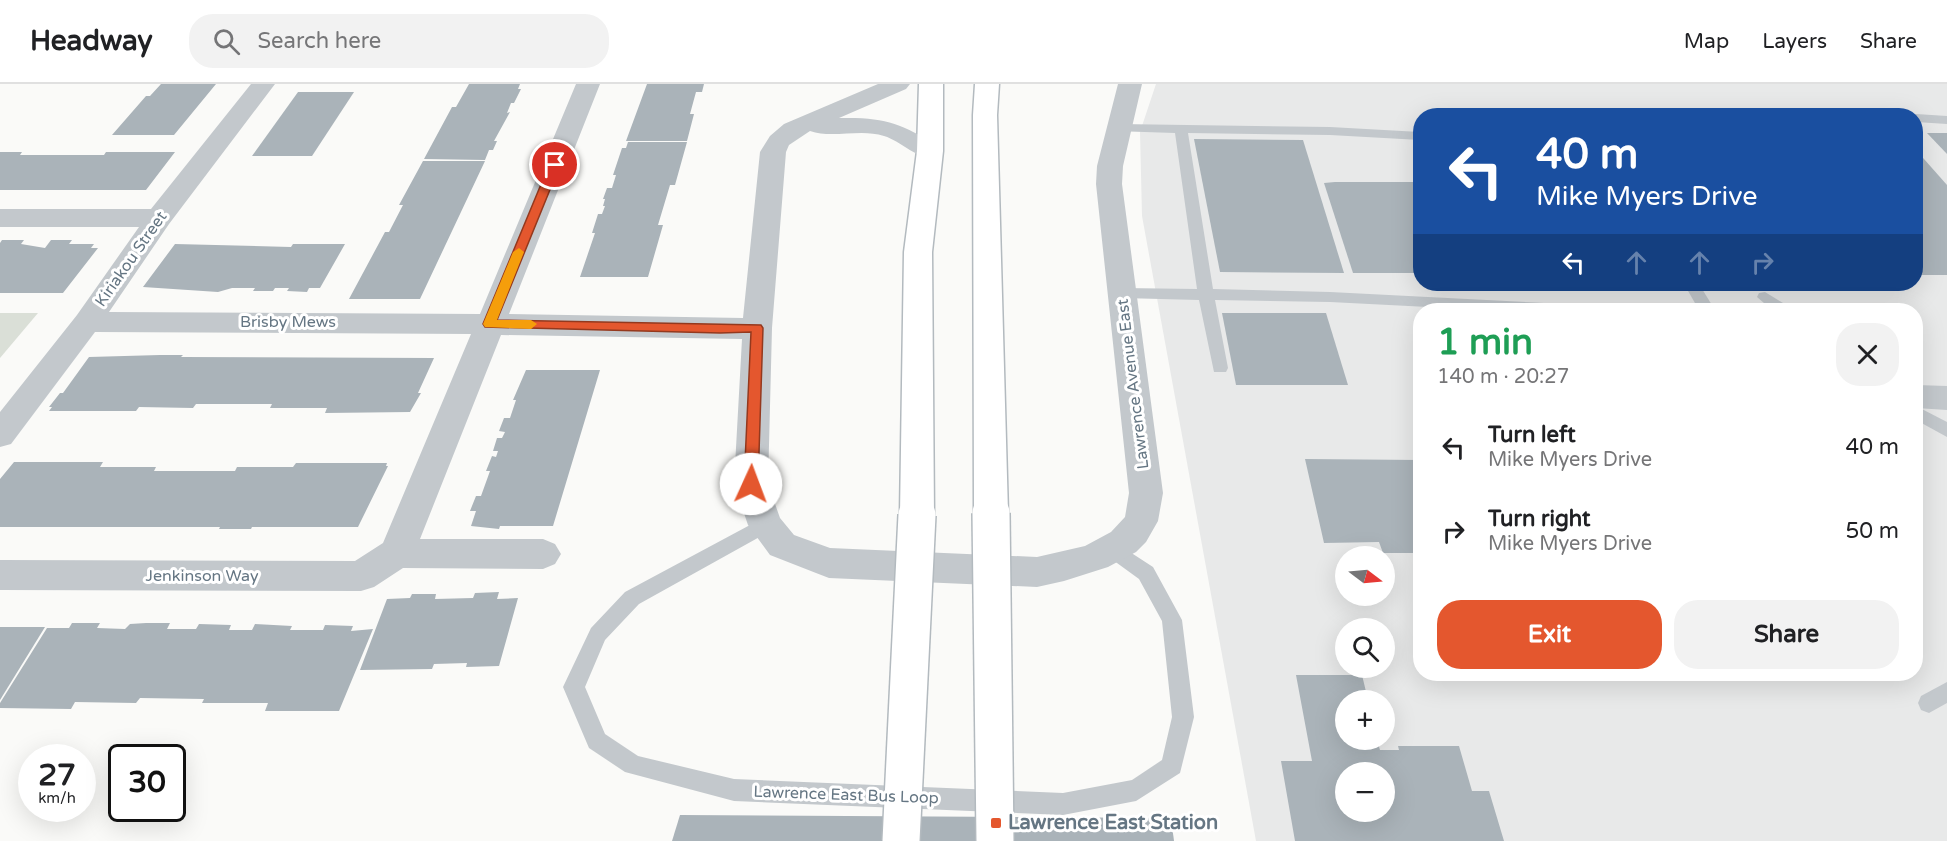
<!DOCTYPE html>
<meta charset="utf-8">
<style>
body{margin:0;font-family:"Varela Round",sans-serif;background:#f2f2f2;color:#202124;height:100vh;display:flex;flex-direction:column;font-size:22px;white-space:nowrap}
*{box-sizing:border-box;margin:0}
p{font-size:20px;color:#757577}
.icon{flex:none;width:33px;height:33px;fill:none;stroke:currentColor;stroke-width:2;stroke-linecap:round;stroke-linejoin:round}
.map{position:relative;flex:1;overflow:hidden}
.sheet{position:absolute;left:1413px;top:219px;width:510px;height:378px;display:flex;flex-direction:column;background:#fff;border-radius:24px;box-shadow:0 6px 24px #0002}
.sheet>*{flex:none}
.banner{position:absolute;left:1413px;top:24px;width:510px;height:183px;border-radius:24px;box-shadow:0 6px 24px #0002;background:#1a4fa0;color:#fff;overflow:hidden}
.needle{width:39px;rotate:106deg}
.fabs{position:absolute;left:1335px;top:462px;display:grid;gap:12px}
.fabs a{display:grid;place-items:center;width:60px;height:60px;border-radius:50%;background:#fff;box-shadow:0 6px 24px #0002;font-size:30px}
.speed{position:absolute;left:18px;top:660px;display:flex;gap:12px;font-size:30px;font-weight:700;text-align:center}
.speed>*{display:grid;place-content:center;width:78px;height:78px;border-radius:50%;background:#fff;box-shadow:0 6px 24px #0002;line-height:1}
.speed small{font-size:15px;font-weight:400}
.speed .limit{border:3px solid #111;border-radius:9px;background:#fff;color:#111}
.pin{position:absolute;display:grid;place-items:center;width:51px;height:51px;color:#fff;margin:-26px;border:3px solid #fff;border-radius:50%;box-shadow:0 2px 6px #0007}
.me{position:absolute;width:66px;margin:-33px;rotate:2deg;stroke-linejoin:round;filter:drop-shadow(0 0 4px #0008)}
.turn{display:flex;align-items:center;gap:21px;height:126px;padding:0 24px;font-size:27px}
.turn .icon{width:78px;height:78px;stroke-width:2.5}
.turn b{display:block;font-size:42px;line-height:51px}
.lanes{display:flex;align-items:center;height:57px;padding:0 24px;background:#0003;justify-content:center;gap:30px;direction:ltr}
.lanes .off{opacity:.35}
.round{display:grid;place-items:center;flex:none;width:63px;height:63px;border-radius:24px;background:#f2f2f2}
.summary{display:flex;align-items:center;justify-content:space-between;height:102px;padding:0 24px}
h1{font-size:36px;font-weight:800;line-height:45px;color:#1e9e55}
.action{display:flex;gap:12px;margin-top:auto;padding:12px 24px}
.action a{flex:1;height:69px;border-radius:24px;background:#e4572e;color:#fff;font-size:24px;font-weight:800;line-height:69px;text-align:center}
.action a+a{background:#f2f2f2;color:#202124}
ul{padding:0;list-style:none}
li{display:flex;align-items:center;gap:18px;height:84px;padding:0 24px}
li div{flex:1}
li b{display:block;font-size:22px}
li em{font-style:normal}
header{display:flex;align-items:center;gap:36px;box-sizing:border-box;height:84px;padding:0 30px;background:#fff;border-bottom:2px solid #e0e0e0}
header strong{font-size:28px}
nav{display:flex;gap:33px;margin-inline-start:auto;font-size:21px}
.search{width:420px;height:54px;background:#f2f2f2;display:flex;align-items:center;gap:15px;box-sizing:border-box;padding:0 21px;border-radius:24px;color:#757577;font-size:22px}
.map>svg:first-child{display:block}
</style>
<header>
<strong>Headway</strong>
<div class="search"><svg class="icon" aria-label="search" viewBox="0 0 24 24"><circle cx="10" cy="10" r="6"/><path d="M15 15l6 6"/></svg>Search here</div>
<nav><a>Map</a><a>Layers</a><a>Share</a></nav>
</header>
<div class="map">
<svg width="1947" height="757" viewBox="0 0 1947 757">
<rect width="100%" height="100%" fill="#fafaf8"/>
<path fill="#e8e9e9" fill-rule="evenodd" d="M1156,0H1947V757H1256L1142,132L1140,48ZM1420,32H1916V200H1420ZM1420,226H1916V590H1420ZM1346,472H1384V512H1346ZM1346,544H1384V584H1346ZM1346,616H1384V656H1346ZM1346,688H1384V728H1346Z"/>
<polygon fill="#dadfd7" points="0,229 38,229 0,274"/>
<g fill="#aab3b9" fill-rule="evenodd">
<polygon points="161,0 216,0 174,51 112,51 146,12 150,12"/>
<polygon points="469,0 520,0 518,5 521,5 514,19 511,19 507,29 510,28 494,57 497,57 493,66 489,66 485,76 424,75 452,23 456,23"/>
<polygon points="647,0 704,0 702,8 696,8 690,30 694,30 687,57 626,57"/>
<polygon points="298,8 354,8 312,72 252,72"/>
<polygon points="1927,49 1947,49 1947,70"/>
<polygon points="1194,55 1303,56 1344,189 1220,188"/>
<polygon points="628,58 687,58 675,101 670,101 658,141 663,141 648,193 580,193 595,149 592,149 598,130 602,130 605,122 603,122 605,115 603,115 607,104 612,104 616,91 613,91 622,64 626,64"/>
<polygon points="1916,66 1947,101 1947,191 1916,191"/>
<polygon points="0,68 22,68 20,71 104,71 106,68 175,68 146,106 0,106"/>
<polygon points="423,77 485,77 420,215 349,215 385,148 389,148 403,121 399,121"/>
<polygon points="1335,98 1420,98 1420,189 1353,189 1324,99"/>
<polygon points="2,156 24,156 21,160 45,164 51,156 72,156 69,160 94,160 91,164 98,164 63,209 0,209 0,159"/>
<polygon points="175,160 291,163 293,160 345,160 320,204 309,204 307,208 287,207 289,204 275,204 273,207 253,207 255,204 232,204 218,208 143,203"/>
<polygon points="1222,229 1326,229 1348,301 1236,301"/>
<polygon points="160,271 183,271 181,273 434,274 418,309 421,309 410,328 325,329 327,324 270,324 272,320 196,320 193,324 139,323 136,327 49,327 52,323 49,323 60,309 63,309 89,273"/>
<polygon points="526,286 600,286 553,442 500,442 499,445 471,442 476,427 470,427 476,412 481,412 490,387 486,387 492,372 496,373 498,367 493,367 497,354 502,354 505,348 499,347 504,334 510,334 516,316 513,316"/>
<polygon points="1305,375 1420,376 1420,469 1383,469 1379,458 1324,459"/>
<polygon points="14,378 103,378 100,383 156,383 154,387 235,387 237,383 293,383 296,379 387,379 386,382 388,382 358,443 252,443 251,445 219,445 220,443 0,443 0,395"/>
<polygon points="499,508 497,515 518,514 499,582 466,583 467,579 434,580 432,585 360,586 387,515 410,514 412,510 436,510 435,515 473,514 475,509"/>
<polygon points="72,539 100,539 97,544 125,545 130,540 146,539 170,539 167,545 196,545 199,540 231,541 229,546 252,546 255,540 292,542 290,546 323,546 325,541 353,542 351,547 373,545 339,627 265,627 268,619 202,619 204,615 140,614 136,619 75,618 71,625 0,624 0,619 47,544 69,544"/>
<polygon points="0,543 45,543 0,616"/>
<path d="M1296,591H1362L1368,616H1346V656H1377L1380,666H1399L1398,662H1459L1472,707H1489L1504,757H1295L1281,677H1312ZM1346,688H1384V728H1346Z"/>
<polygon points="680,731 1171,734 1174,757 672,757"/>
</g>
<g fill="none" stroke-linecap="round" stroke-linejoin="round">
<g stroke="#b3babf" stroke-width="3">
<g id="secondary">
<polygon points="919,0 943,0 943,67 932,168 934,431 929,441 917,445 905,441 900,431 904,168 917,67"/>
<polygon points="975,0 999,0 997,31 1008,429 1003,439 991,443 979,439 974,429 973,31"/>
</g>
</g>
<g fill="#c3c8cc" fill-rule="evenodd">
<polygon points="1655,25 1771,28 1777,32 1650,32 1648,29 1650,26"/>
<polygon points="1916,30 1947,32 1947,40 1916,38 1916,32 1911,32"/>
<polygon points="1119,40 1330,43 1420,48 1420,56 1330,51 1188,49 1213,205 1330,208 1584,221 1590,222 1592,226 1487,226 1330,218 1215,216 1228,284 1226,288 1214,288 1199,216 1122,214 1116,213 1114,209 1116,205 1122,204 1197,205 1175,49 1114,47 1112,44"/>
<polygon points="1684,200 1699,200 1715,226 1699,226"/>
<polygon points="1765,208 1788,222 1790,226 1772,226 1757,213 1759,209"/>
<polygon points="1916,322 1947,338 1947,353 1916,336"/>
<polygon points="765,433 772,436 774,441 772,446 639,520 605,556 585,603 605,650 638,672 734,695 1063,709 1132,696 1162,676 1172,633 1162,537 1139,495 1106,471 1103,465 1106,459 1113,457 1153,483 1182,536 1194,633 1180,689 1136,717 1063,731 734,717 625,688 589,664 563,603 591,544 625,508"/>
<polygon points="1947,598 1947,619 1929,629 1921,626 1918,619 1921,612"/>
</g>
<g fill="#c3c8cc" fill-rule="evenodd">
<path d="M251,0H275L169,140L109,228L480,230L576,0H600L509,230L743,234L760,68L770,52L784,40L878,0H910L906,5L839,34C886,33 899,39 939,62L943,67L939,72C917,78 904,58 884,52C860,44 833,55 810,47L789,61L786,68L772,244L768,400L780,434L794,451L830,464L1037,473L1085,462L1111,448L1125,433L1129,409L1096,100L1097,82L1118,0H1142L1123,82L1122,100L1163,409L1158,437L1146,458L1136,468L1108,483L1064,497L1037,503L829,494L816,489L770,471L748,441L734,400L742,255L501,251L420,455H543L555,460L561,470L555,480L543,485L403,484L374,503L361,507L0,506V476L355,477L383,459L471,250L95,248L11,360L0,363V328L77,231L139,143H0V125H151Z"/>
<polygon points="1916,301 1947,302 1947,326 1916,324"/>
</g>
<use href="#secondary" fill="#fff" fill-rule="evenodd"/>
<g stroke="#b3babf" stroke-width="40" stroke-linecap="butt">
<g id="secondary-bridge">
<polyline points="991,429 995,757"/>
<polyline points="901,757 917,431"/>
</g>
</g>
<use href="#secondary-bridge" stroke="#fff" stroke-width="37"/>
</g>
<polygon fill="#e4572e" stroke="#94391e" stroke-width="1.5" points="555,78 560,81 497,236 761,241 763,244 758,400 756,404 746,404 744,400 751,248 720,249 485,243 483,240 549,81"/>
<polygon fill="#f59e0b" points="519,164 524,168 497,236 531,236 537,240 531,245 485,243 483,240 513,168"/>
<rect fill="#e4572e" stroke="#fff" stroke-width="2" x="990" y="733" width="12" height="12" rx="3"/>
<g text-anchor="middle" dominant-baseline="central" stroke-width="6" stroke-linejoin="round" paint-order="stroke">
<g font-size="16" fill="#657683" stroke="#fff">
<text transform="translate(131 175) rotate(-55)">Kiriakou Street</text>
<text x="288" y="238">Brisby Mews</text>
<text transform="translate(1133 300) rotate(-97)">Lawrence Avenue East</text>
<text x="202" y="492">Jenkinson Way</text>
<text transform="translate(846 711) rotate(2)">Lawrence East Bus Loop</text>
</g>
<g font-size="20" font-weight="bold" fill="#657683" stroke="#fff" text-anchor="start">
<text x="1008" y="739">Lawrence East Station</text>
</g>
</g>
</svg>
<div class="fabs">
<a><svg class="needle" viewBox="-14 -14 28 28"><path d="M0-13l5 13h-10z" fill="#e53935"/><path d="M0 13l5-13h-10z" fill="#757577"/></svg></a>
<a><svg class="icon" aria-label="search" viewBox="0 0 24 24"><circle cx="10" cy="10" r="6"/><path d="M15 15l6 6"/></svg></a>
<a>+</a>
<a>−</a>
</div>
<div class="speed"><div>27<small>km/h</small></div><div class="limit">30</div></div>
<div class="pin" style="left:555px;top:81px;background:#d93025"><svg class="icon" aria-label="arrive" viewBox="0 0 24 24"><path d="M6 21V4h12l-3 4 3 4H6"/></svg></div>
<svg class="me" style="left:751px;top:400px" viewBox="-20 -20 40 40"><circle r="19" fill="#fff"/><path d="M0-13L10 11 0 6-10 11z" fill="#e4572e"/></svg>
<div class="banner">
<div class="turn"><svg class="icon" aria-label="left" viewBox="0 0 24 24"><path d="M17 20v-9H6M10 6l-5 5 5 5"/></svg><div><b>40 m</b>Mike Myers Drive</div></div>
<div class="lanes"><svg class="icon" aria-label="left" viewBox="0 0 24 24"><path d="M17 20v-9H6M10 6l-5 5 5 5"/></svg><svg class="icon off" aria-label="ahead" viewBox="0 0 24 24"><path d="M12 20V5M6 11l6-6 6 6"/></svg><svg class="icon off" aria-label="ahead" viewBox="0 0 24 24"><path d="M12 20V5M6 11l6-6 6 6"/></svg><svg class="icon off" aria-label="right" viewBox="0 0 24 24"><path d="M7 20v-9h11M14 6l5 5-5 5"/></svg></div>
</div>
<section class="sheet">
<div class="summary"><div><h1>1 min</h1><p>140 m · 20:27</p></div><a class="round"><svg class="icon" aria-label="close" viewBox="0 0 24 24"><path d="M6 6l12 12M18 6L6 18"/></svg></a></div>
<ul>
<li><svg class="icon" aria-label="left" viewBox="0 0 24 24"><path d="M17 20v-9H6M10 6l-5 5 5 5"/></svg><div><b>Turn left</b><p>Mike Myers Drive</p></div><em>40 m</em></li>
<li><svg class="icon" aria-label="right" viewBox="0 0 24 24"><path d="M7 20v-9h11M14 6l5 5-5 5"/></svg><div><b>Turn right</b><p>Mike Myers Drive</p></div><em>50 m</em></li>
</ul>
<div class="action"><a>Exit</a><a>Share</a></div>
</section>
</div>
